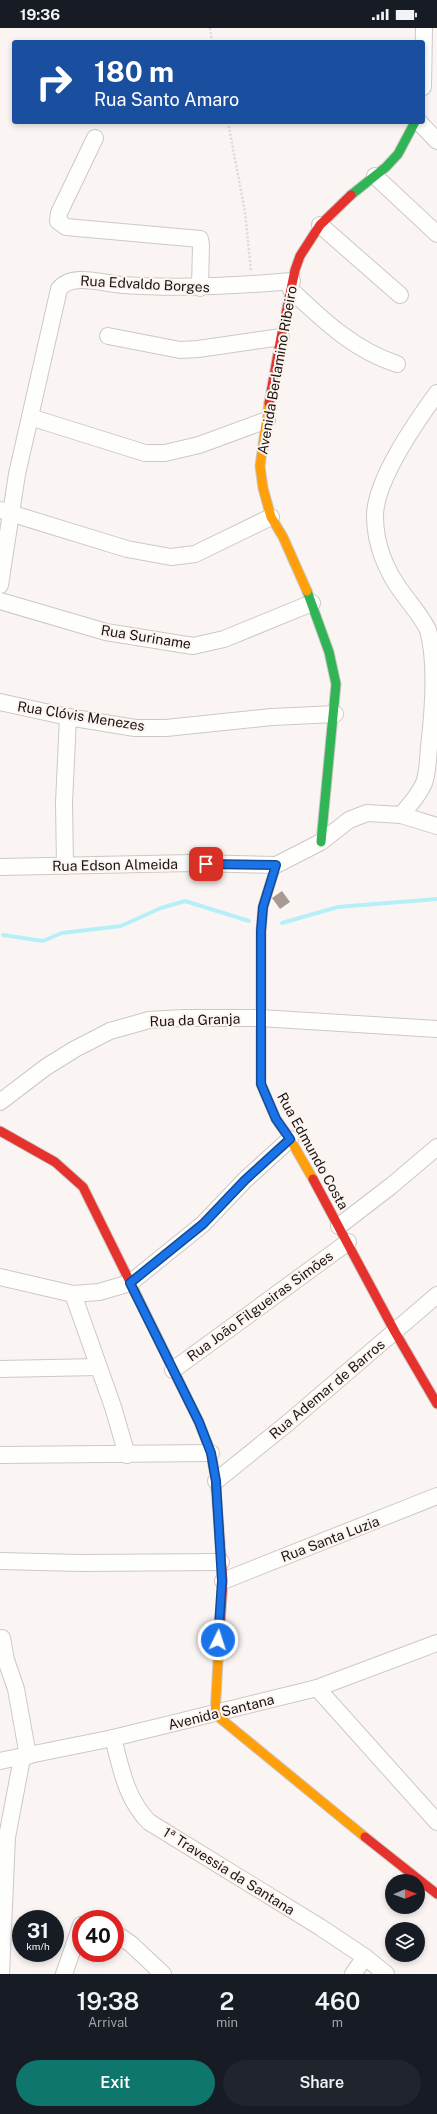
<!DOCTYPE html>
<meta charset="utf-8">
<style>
body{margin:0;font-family:"Public Sans",sans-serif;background:#20242c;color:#f1f3f6;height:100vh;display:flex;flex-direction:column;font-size:15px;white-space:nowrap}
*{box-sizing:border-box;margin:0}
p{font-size:13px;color:#9ea1a6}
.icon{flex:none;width:22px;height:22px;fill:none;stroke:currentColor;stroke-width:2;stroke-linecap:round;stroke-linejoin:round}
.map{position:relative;height:1946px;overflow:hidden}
.details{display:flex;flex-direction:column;background:#171b24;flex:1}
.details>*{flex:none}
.guide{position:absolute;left:12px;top:12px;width:413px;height:84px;border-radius:4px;box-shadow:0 2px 6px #0003;background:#1a4fa0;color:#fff;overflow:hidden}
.needle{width:26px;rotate:89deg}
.fabs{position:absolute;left:385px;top:1846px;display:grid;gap:8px}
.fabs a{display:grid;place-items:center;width:40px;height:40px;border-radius:50%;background:#171b24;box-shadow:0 2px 6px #0003;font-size:20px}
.speed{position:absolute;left:12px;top:1882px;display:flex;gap:8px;font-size:20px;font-weight:700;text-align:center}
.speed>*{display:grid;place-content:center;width:52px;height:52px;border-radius:50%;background:#171b24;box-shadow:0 2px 6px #0003;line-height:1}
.speed small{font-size:10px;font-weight:400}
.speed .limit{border:6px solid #d22;background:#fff;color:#111}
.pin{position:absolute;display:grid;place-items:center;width:34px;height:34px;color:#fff;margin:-17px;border-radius:8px;box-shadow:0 2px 6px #0006}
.me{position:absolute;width:44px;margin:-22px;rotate:4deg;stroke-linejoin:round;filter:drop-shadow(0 0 3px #0008)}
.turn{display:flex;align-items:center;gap:14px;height:84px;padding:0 16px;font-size:18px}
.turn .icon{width:52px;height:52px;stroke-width:2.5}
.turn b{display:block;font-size:28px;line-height:34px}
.eta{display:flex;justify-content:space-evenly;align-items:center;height:68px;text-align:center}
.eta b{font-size:24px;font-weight:600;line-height:28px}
.button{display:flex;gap:8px;margin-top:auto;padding:8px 16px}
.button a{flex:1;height:46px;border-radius:24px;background:#0f766e;color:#fff;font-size:16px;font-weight:600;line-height:46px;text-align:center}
.button a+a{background:#20242c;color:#f1f3f6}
.status{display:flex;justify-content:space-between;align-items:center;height:28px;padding:0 20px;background:#171b24;direction:ltr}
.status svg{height:11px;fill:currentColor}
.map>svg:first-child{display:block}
</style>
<div class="status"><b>19:36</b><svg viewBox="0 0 49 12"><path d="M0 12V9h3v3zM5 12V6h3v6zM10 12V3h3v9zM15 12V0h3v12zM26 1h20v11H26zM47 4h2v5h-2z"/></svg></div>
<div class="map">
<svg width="437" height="1946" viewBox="0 0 437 1946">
<rect width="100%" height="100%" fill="#faf5f3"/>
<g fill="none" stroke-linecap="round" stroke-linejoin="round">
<g stroke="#b7eff9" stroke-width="4">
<polyline points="282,895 338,879 437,871"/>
<polyline points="3,907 43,913 62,905 121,898 161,880 185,873 249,893"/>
</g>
</g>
<polygon fill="#a99994" points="282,863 290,874 280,881 272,870"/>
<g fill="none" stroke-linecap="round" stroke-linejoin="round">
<g stroke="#cdc8c6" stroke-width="18">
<g id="street">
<polyline points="423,59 424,0"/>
<polyline points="419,94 437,113"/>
<polyline points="95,110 59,185 58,193 66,199 200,211 201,217 200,260"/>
<polyline points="375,148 437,206"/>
<polyline points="320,197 400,267"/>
<path d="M291,262C324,293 354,322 397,336"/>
<polyline points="108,308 180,322 198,321 281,309"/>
<polyline points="30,389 145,425 165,425 199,417 267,392"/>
<polyline points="0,482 127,521 171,529 195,526 271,489"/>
<path d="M0,557L17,446L59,261C72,244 105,256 124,257C180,261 236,258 292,253"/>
<polyline points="0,573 106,604 193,618 224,611 312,575"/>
<polyline points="0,674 68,689 135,700 166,700 272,689 335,686"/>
<path d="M401,787C409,778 419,767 424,755C428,744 428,731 429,719C433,685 437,634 428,602C422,589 412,578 404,567C387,545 375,517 375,488C375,452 416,394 437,365"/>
<polyline points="65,838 64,775 68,689"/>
<polyline points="0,839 192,835 276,837 321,814 349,792 367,785 401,787 437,798"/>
<polyline points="0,1074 46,1039 75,1021 110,1003 149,992 183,990 260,990 437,1001"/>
<polyline points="339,1198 391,1158 437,1119"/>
<polyline points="0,1249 73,1266 99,1264 130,1255 203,1196 245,1152 290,1111"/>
<polyline points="73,1266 113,1379 127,1427"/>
<polyline points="0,1341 98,1339"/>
<polyline points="173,1342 348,1214"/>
<polyline points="0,1427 211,1425"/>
<polyline points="216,1453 289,1394 437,1267"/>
<polyline points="0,1533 81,1535 221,1534"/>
<polyline points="223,1553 437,1468"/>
<polyline points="2,1610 6,1632 16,1661 28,1728"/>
<polyline points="317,1660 437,1794"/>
<path d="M113,1710C121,1740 126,1771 149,1794L320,1899L365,1929L386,1946"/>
<polyline points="0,1733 113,1710 317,1660 437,1615"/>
<polyline points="115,1905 131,1916 163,1946"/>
<polyline points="1,1946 7,1809 22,1730"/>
<polyline points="64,1946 81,1897"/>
<polyline points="353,1946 365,1929"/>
</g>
</g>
<g stroke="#cdc8c6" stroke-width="11">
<g id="fast">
<polyline points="351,167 386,139 398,126 415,94"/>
<polyline points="307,563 329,624 336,656 321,814"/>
<polyline points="134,1262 199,1394 211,1425 215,1448"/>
</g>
</g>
<g stroke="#cdc8c6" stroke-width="11">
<g id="slow">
<polyline points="269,375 260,438 263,460 271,489 283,509 307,563"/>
<polyline points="276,837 263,879 261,903 261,1056 276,1091 290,1111 313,1151"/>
<polyline points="220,1599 215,1686 365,1809"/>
</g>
</g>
<g stroke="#cdc8c6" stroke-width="11">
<g id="jam">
<polyline points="269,375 281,309 295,242 300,228 320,197 351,167"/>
<polyline points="0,1103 55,1134 83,1159 134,1262"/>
<polyline points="313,1151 395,1304 437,1376"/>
<polyline points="215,1448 223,1553 220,1599"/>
<polyline points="365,1809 437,1866"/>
</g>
</g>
<g stroke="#dbdada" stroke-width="2.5" stroke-dasharray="2 2" stroke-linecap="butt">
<polyline points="210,0 212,14"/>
<polyline points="228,94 245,184 251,243"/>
</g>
<use href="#street" stroke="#fefefd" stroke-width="16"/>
<use href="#fast" stroke="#30b455" stroke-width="9"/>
<use href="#slow" stroke="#ff9f0a" stroke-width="9"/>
<use href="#jam" stroke="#e5322d" stroke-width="9"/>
</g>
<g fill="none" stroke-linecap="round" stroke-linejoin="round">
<g stroke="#114b97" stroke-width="10">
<polyline id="route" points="206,836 276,837 263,879 261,903 261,1056 276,1091 290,1111 245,1152 203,1196 130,1255 199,1394 211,1425 216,1453 222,1553 218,1612"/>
</g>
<use href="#route" stroke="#1a73e8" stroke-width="7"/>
</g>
<g text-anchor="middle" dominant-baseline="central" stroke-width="4" stroke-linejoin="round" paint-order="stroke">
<g font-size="14" fill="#1a1513" stroke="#fdf4f0">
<text transform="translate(145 256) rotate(3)">Rua Edvaldo Borges</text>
<text transform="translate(277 342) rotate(-80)">Avenida Berlamino Ribeiro</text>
<text transform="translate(146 609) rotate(9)">Rua Suriname</text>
<text transform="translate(81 688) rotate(9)">Rua Clóvis Menezes</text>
<text transform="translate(115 837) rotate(-1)">Rua Edson Almeida</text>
<text transform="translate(195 992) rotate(-2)">Rua da Granja</text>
<text transform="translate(313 1123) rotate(61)">Rua Edmundo Costa</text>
<text transform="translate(260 1278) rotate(-36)">Rua João Filgueiras Simões</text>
<text transform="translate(327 1361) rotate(-40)">Rua Ademar de Barros</text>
<text transform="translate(330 1511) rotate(-21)">Rua Santa Luzia</text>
<text transform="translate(221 1684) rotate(-14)">Avenida Santana</text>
<text transform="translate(229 1843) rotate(32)">1ª Travessia da Santana</text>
</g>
</g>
</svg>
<div class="fabs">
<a><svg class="needle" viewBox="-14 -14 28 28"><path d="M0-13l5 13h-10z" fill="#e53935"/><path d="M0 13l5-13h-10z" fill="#9ea1a6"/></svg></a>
<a><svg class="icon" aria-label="layers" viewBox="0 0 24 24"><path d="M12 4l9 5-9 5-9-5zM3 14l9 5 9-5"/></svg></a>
</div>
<div class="speed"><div>31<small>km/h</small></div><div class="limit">40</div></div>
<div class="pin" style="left:206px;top:836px;background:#d93025"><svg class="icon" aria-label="arrive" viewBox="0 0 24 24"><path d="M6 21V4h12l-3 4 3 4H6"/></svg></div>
<svg class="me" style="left:218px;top:1612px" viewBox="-20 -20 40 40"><circle r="17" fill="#1a73e8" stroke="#fff" stroke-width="3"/><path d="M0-11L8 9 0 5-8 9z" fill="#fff"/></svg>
<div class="guide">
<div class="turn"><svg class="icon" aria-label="right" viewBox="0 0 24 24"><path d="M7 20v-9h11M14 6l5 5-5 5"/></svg><div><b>180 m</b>Rua Santo Amaro</div></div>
</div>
</div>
<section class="details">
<div class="eta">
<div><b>19:38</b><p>Arrival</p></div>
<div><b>2</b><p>min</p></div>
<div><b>460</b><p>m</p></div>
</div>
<div class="button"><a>Exit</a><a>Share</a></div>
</section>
